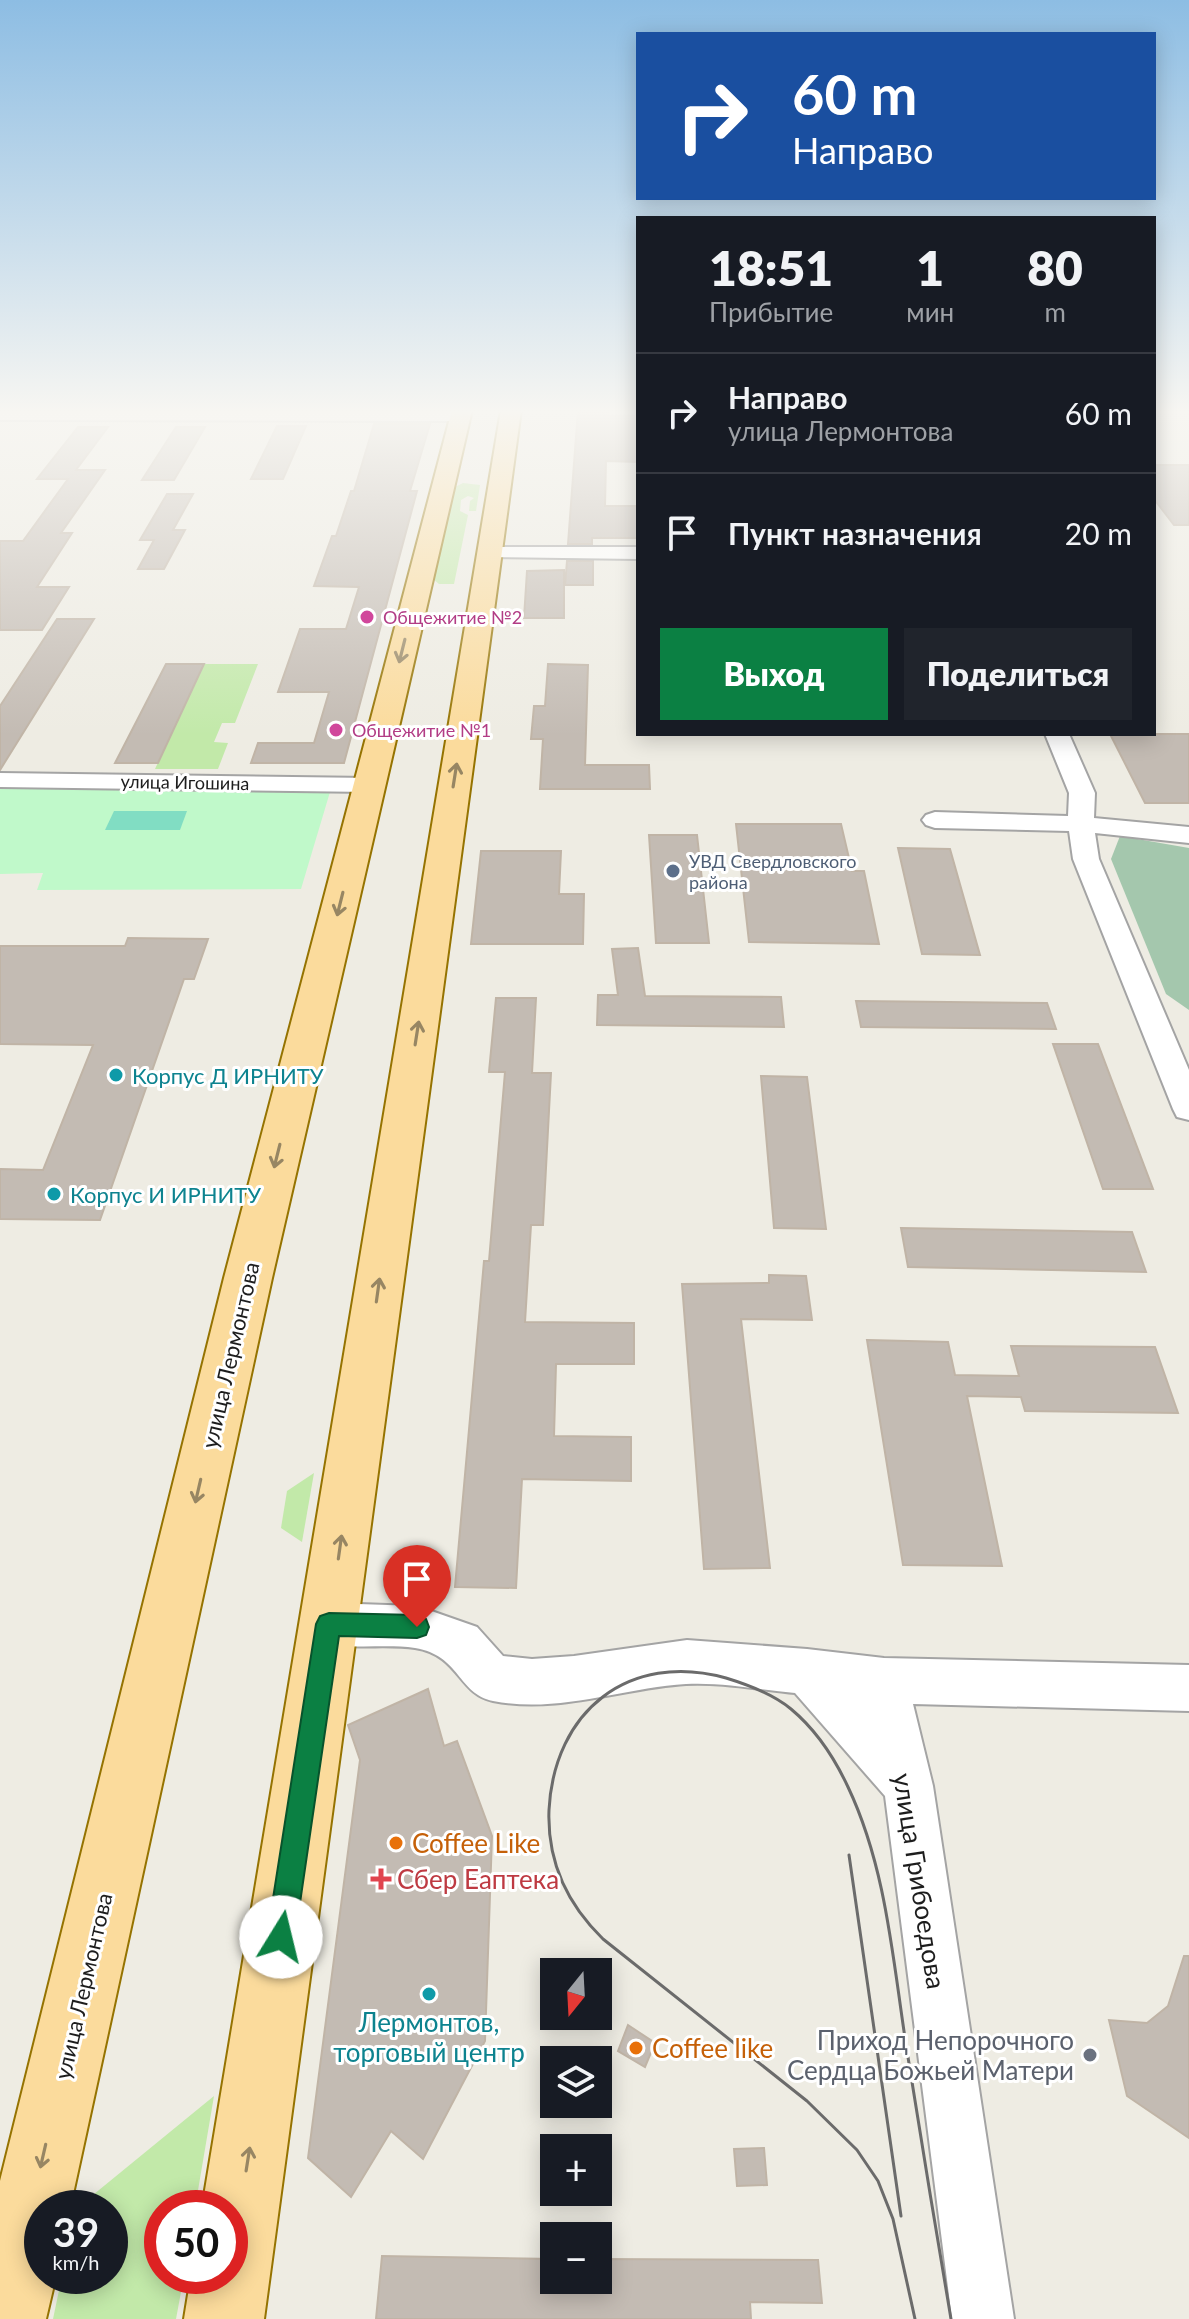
<!DOCTYPE html>
<html lang="ru">
<meta charset="utf-8">
<style>
body{margin:0;font-family:Lato,sans-serif;background:#20242c;color:#f1f3f6;height:100vh;display:flex;flex-direction:column;font-size:30px;white-space:nowrap}
*{box-sizing:border-box;margin:0}
p{font-size:26px;color:#9ea1a6}
.icon{flex:none;width:44px;height:44px;fill:none;stroke:currentColor;stroke-width:2;stroke-linecap:round;stroke-linejoin:round}
.map{position:relative;flex:1;overflow:hidden}
.panel{position:absolute;left:636px;top:216px;width:520px;height:520px;display:flex;flex-direction:column;background:#171b24;border-radius:0px;box-shadow:0 4px 20px #0003}
.panel>*{flex:none}
.top-card{position:absolute;left:636px;top:32px;width:520px;height:168px;border-radius:0px;box-shadow:0 4px 20px #0003;background:#1a4fa0;color:#fff;overflow:hidden}
.needle{width:52px;rotate:198deg}
.controls{position:absolute;left:540px;top:1958px;display:grid;gap:16px}
.controls a{display:grid;place-items:center;width:72px;height:72px;border-radius:0px;background:#171b24;box-shadow:0 4px 20px #0003;font-size:40px}
.speed{position:absolute;left:24px;top:2190px;display:flex;gap:16px;font-size:40px;font-weight:700;text-align:center}
.speed>*{display:grid;place-content:center;width:104px;height:104px;border-radius:50%;background:#171b24;box-shadow:0 4px 20px #0003;line-height:1}
.speed small{font-size:20px;font-weight:400}
.speed .limit{border:12px solid #d22;background:#fff;color:#111}
.pin{position:absolute;display:grid;place-items:center;width:68px;height:68px;color:#fff;margin:-82px -34px;border-radius:50% 50% 50% 0;rotate:-45deg;box-shadow:0 0 8px #0007}
.pin .icon{rotate:45deg}
.me{position:absolute;width:88px;margin:-44px;rotate:9deg;stroke-linejoin:round;filter:drop-shadow(0 0 6px #0008)}
.turn{display:flex;align-items:center;gap:28px;height:168px;padding:0 24px;font-size:36px}
.turn .icon{width:104px;height:104px;stroke-width:2.5}
.turn b{display:block;font-size:56px;line-height:68px}
.eta{display:flex;justify-content:space-evenly;align-items:center;height:136px;text-align:center}
.eta b{font-size:48px;font-weight:800;line-height:56px}
.button{display:flex;gap:16px;margin-top:auto;padding:16px 24px}
.button a{flex:1;height:92px;border-radius:0px;background:#0b8043;color:#fff;font-size:32px;font-weight:800;line-height:92px;text-align:center}
.button a+a{background:#20242c;color:#f1f3f6}
ul{padding:0;list-style:none}
li{display:flex;align-items:center;gap:24px;height:120px;padding:0 24px;border-top:2px solid #363941}
li div{flex:1}
li b{display:block;font-size:30px}
li em{font-style:normal}
.map>svg:first-child{display:block}
</style>
<div class="map">
<svg width="1189" height="2319" viewBox="0 0 1189 2319">
<rect width="100%" height="100%" fill="#eeece3"/>
<g fill="#c2e9a9">
<polygon points="463,483 480,485 476,511 469,511 470,501 474,498 468,496 461,500 460,511 468,515 454,584 439,584 432,578 453,488"/>
<polygon points="204,664 258,664 235,723 222,723 214,742 228,743 218,769 155,769"/>
<polygon points="314,1473 302,1542 281,1528 287,1491"/>
<polygon points="214,2096 195,2208 162,2208 162,2276 184,2276 176,2319 53,2319 62,2276 110,2276 110,2208 77,2208"/>
</g>
<polygon fill="#a4c7ad" points="1120,836 1189,848 1189,1010 1166,994 1111,859"/>
<polygon fill="#c0f9ca" points="0,788 330,792 301,889 37,890 43,873 0,874"/>
<polygon fill="#81ddc3" points="114,811 187,811 180,830 105,830"/>
<g fill="#c3bbb3" stroke="#c0b4a6" stroke-width="2">
<polygon points="578,410 609,410 609,416 638,416 638,462 606,461 605,506 638,506 638,538 592,538 592,544 568,544"/>
<polygon points="374,424 430,424 410,491 417,491 344,763 251,763 258,743 314,743 329,692 278,692 300,629 346,629 359,587 314,586 332,536 336,536 351,491 354,491"/>
<polygon points="277,426 306,426 283,479 251,479"/>
<polygon points="78,427 108,427 76,470 105,470 61,533 72,533 37,587 69,587 42,630 0,630 0,541 23,541 68,479 37,479"/>
<polygon points="176,427 205,427 174,480 142,480"/>
<polygon points="1154,465 1189,465 1189,525 1174,525 1154,499"/>
<polygon points="167,494 193,494 173,530 185,530 164,569 138,569 154,540 140,540"/>
<polygon points="567,561 593,561 593,585 565,585"/>
<polygon points="564,570 564,618 524,618 527,571"/>
<polygon points="57,619 94,619 0,770 0,706"/>
<polygon points="166,664 204,664 158,763 115,763"/>
<polygon points="548,664 588,665 585,765 649,765 650,789 540,789 543,739 531,739 534,706 545,706"/>
<polygon points="1110,734 1189,734 1189,803 1145,803"/>
<polygon points="736,824 841,824 852,871 864,871 879,944 749,942"/>
<polygon points="649,835 697,835 709,943 656,943"/>
<polygon points="898,848 950,849 980,955 922,954"/>
<polygon points="481,851 561,851 559,894 584,894 583,944 471,944"/>
<polygon points="128,938 208,939 194,979 184,979 100,1220 0,1219 0,1169 43,1170 93,1045 0,1044 0,946 125,946"/>
<polygon points="638,948 645,996 781,997 784,1027 597,1025 598,995 618,995 612,949"/>
<polygon points="496,998 536,998 532,1073 551,1073 543,1225 531,1225 525,1322 634,1323 634,1364 556,1364 554,1436 631,1437 631,1481 522,1479 516,1588 455,1587 484,1261 489,1261 505,1072 489,1072"/>
<polygon points="856,1001 1047,1003 1056,1029 861,1027"/>
<polygon points="1053,1044 1098,1044 1153,1189 1103,1189"/>
<polygon points="761,1076 807,1077 826,1229 774,1228"/>
<polygon points="901,1228 1132,1232 1146,1272 908,1267"/>
<polygon points="769,1275 806,1276 812,1320 741,1319 770,1568 704,1569 682,1284 769,1283"/>
<polygon points="867,1340 948,1342 955,1375 1019,1376 1011,1346 1155,1347 1178,1413 1025,1411 1021,1397 967,1396 1002,1566 903,1565"/>
<polygon points="428,1689 444,1746 457,1741 492,1836 485,2041 423,2159 391,2131 351,2197 308,2158 360,1760 348,1725"/>
<polygon points="1184,1956 1189,1956 1189,2138 1127,2096 1109,2020 1147,2023 1168,2006"/>
<polygon points="628,2025 655,2043 645,2067 618,2051"/>
<polygon points="764,2148 767,2185 737,2186 734,2149"/>
<polygon points="382,2256 554,2259 554,2280 598,2280 598,2259 818,2260 822,2303 750,2302 751,2319 376,2319"/>
</g>
<g fill="none" stroke-linecap="round" stroke-linejoin="round">
<g stroke="#a4a4a4" stroke-width="4">
<g id="minor">
<polygon points="0,410 460,411 468,416 460,421 0,420"/>
<polygon points="489,547 638,547 638,559 482,557 479,553 482,549"/>
<polygon points="1045,734 1069,734 1095,793 1094,818 1189,827 1189,843 1095,833 1099,859 1189,1070 1189,1120 1177,1117 1173,1109 1073,859 1069,831 935,828 926,825 922,820 926,815 935,812 1068,816 1069,793"/>
<polygon points="0,773 370,778 379,780 382,785 379,790 370,792 0,787"/>
<path d="M329,1603L417,1606L477,1627L503,1656L532,1659L574,1656L687,1640L807,1649L884,1658L1189,1665V1711L913,1704L933,1786L1014,2319H952L885,1796L795,1693C760,1690 722,1682 686,1684C622,1688 558,1714 493,1701C458,1694 460,1655 415,1648C381,1643 346,1652 313,1639L306,1624L313,1609Z"/>
</g>
</g>
<g stroke="#957301" stroke-width="4">
<g id="major">
<polygon points="452,410 472,410 272,1278 70,2208 42,2208 42,2276 56,2276 46,2319 0,2319 0,2181 224,1278"/>
<polygon points="501,410 521,410 264,2319 184,2319 191,2276 230,2276 230,2208 202,2208"/>
</g>
</g>
<use href="#minor" fill="#fff" fill-rule="evenodd"/>
<use href="#major" fill="#fbdb9c" fill-rule="evenodd"/>
<g stroke="#6b6b6b" stroke-width="3">
<polyline points="849,1855 901,2216"/>
<path d="M915,2319L893,2219L878,2181L857,2150L807,2101L603,1939C567,1904 547,1861 549,1810C554,1711 629,1651 726,1678C749,1685 773,1694 791,1709C815,1729 835,1759 848,1787C887,1869 893,1963 907,2051C921,2140 936,2230 951,2319"/>
</g>
</g>
<defs><path id="oneway-shaft" d="M-6 0H5M1.5-3L5.5 0L1.5 3" fill="none" stroke-width="1.6" stroke-linecap="round" stroke-linejoin="round" transform="scale(2)"/></defs>
<g stroke="#978663">
<use href="#oneway-shaft" transform="translate(402 651) rotate(104)"/>
<use href="#oneway-shaft" transform="translate(455 775) rotate(-81)"/>
<use href="#oneway-shaft" transform="translate(340 904) rotate(104)"/>
<use href="#oneway-shaft" transform="translate(417 1033) rotate(-81)"/>
<use href="#oneway-shaft" transform="translate(277 1156) rotate(104)"/>
<use href="#oneway-shaft" transform="translate(378 1290) rotate(-82)"/>
<use href="#oneway-shaft" transform="translate(198 1491) rotate(103)"/>
<use href="#oneway-shaft" transform="translate(340 1547) rotate(-82)"/>
<use href="#oneway-shaft" transform="translate(43 2156) rotate(103)"/>
<use href="#oneway-shaft" transform="translate(248 2159) rotate(-81)"/>
</g>
<linearGradient id="sky" x2="0" y2="1"><stop stop-color="#8dbde3"/><stop offset="0.56" stop-color="#f7f6f2"/><stop offset="1" stop-color="#f7f6f2" stop-opacity="0"/></linearGradient>
<rect width="1189" height="735" fill="url(#sky)"/>
<polygon fill="#0b8043" stroke="#07532c" stroke-width="2" points="329,1613 417,1615 426,1619 429,1627 426,1635 417,1638 339,1636 295,1937 291,1947 281,1952 271,1947 267,1937 316,1624 320,1616"/>
<g fill="#d1479c" stroke="#fff" stroke-width="3">
<circle cx="367" cy="617" r="8"/>
<circle cx="336" cy="730" r="8"/>
</g>
<circle fill="#5c6f8a" stroke="#fff" stroke-width="3" cx="673" cy="871" r="8"/>
<g fill="#0f9aa8" stroke="#fff" stroke-width="3">
<circle cx="116" cy="1075" r="8"/>
<circle cx="54" cy="1194" r="8"/>
<circle cx="429" cy="1994" r="8"/>
</g>
<g fill="#e8710a" stroke="#fff" stroke-width="3">
<circle cx="396" cy="1843" r="8"/>
<circle cx="636" cy="2048" r="8"/>
</g>
<path fill="#e0444e" stroke="#fff" stroke-width="3" d="M377 1867h8v8h8v8h-8v8h-8v-8h-8v-8h8z"/>
<circle fill="#6b7280" stroke="#fff" stroke-width="3" cx="1090" cy="2055" r="8"/>
<g text-anchor="middle" dominant-baseline="central" stroke-width="6" stroke-linejoin="round" paint-order="stroke">
<g font-size="18" fill="#b23c85" stroke="#fff" text-anchor="start">
<text x="383" y="617">Общежитие №2</text>
<text x="352" y="730">Общежитие №1</text>
</g>
<g font-size="18" fill="#1d1d1d" stroke="#fff">
<text transform="translate(185 782) rotate(1)">улица Игошина</text>
</g>
<g font-size="18" fill="#4e5e75" stroke="#fff" text-anchor="start">
<text x="689" y="861">УВД Свердловского<tspan x="689" dy="21">района</tspan></text>
</g>
<g font-size="22" fill="#0d838f" stroke="#fff" text-anchor="start">
<text x="132" y="1075">Корпус Д ИРНИТУ</text>
<text x="70" y="1194">Корпус И ИРНИТУ</text>
</g>
<g font-size="22" fill="#1d1d1d" stroke="#fff">
<text transform="translate(230 1355) rotate(-77)">улица Лермонтова</text>
<text transform="translate(83 1986) rotate(-77)">улица Лермонтова</text>
</g>
<g font-size="26" fill="#c56008" stroke="#fff" text-anchor="start">
<text x="412" y="1843">Coffee Like</text>
<text x="652" y="2048">Coffee like</text>
</g>
<g font-size="26" fill="#be3a42" stroke="#fff" text-anchor="start">
<text x="397" y="1879">Сбер Еаптека</text>
</g>
<g font-size="26" fill="#1d1d1d" stroke="#fff">
<text transform="translate(920 1881) rotate(81)">улица Грибоедова</text>
</g>
<g font-size="26" fill="#0d838f" stroke="#fff">
<text x="429" y="2022">Лермонтов,<tspan x="429" dy="30">торговый центр</tspan></text>
</g>
<g font-size="26" fill="#5b616d" stroke="#fff" text-anchor="end">
<text x="1074" y="2040">Приход Непорочного<tspan x="1074" dy="30">Сердца Божьей Матери</tspan></text>
</g>
</g>
</svg>
<div class="controls">
<a><svg class="needle" viewBox="-14 -14 28 28"><path d="M0-13l5 13h-10z" fill="#e53935"/><path d="M0 13l5-13h-10z" fill="#9ea1a6"/></svg></a>
<a><svg class="icon" aria-label="layers" viewBox="0 0 24 24"><path d="M12 4l9 5-9 5-9-5zM3 14l9 5 9-5"/></svg></a>
<a>+</a>
<a>−</a>
</div>
<div class="speed"><div>39<small>km/h</small></div><div class="limit">50</div></div>
<div class="pin" style="left:417px;top:1627px;background:#d93025"><svg class="icon" aria-label="arrive" viewBox="0 0 24 24"><path d="M6 21V4h12l-3 4 3 4H6"/></svg></div>
<svg class="me" style="left:281px;top:1937px" viewBox="-20 -20 40 40"><circle r="19" fill="#fff"/><path d="M0-13L10 11 0 6-10 11z" fill="#0b8043"/></svg>
<div class="top-card">
<div class="turn"><svg class="icon" aria-label="right" viewBox="0 0 24 24"><path d="M7 20v-9h11M14 6l5 5-5 5"/></svg><div><b>60 m</b>Направо</div></div>
</div>
<section class="panel">
<div class="eta">
<div><b>18:51</b><p>Прибытие</p></div>
<div><b>1</b><p>мин</p></div>
<div><b>80</b><p>m</p></div>
</div>
<ul>
<li><svg class="icon" aria-label="right" viewBox="0 0 24 24"><path d="M7 20v-9h11M14 6l5 5-5 5"/></svg><div><b>Направо</b><p>улица Лермонтова</p></div><em>60 m</em></li>
<li><svg class="icon" aria-label="arrive" viewBox="0 0 24 24"><path d="M6 21V4h12l-3 4 3 4H6"/></svg><div><b>Пункт назначения</b></div><em>20 m</em></li>
</ul>
<div class="button"><a>Выход</a><a>Поделиться</a></div>
</section>
</div>
